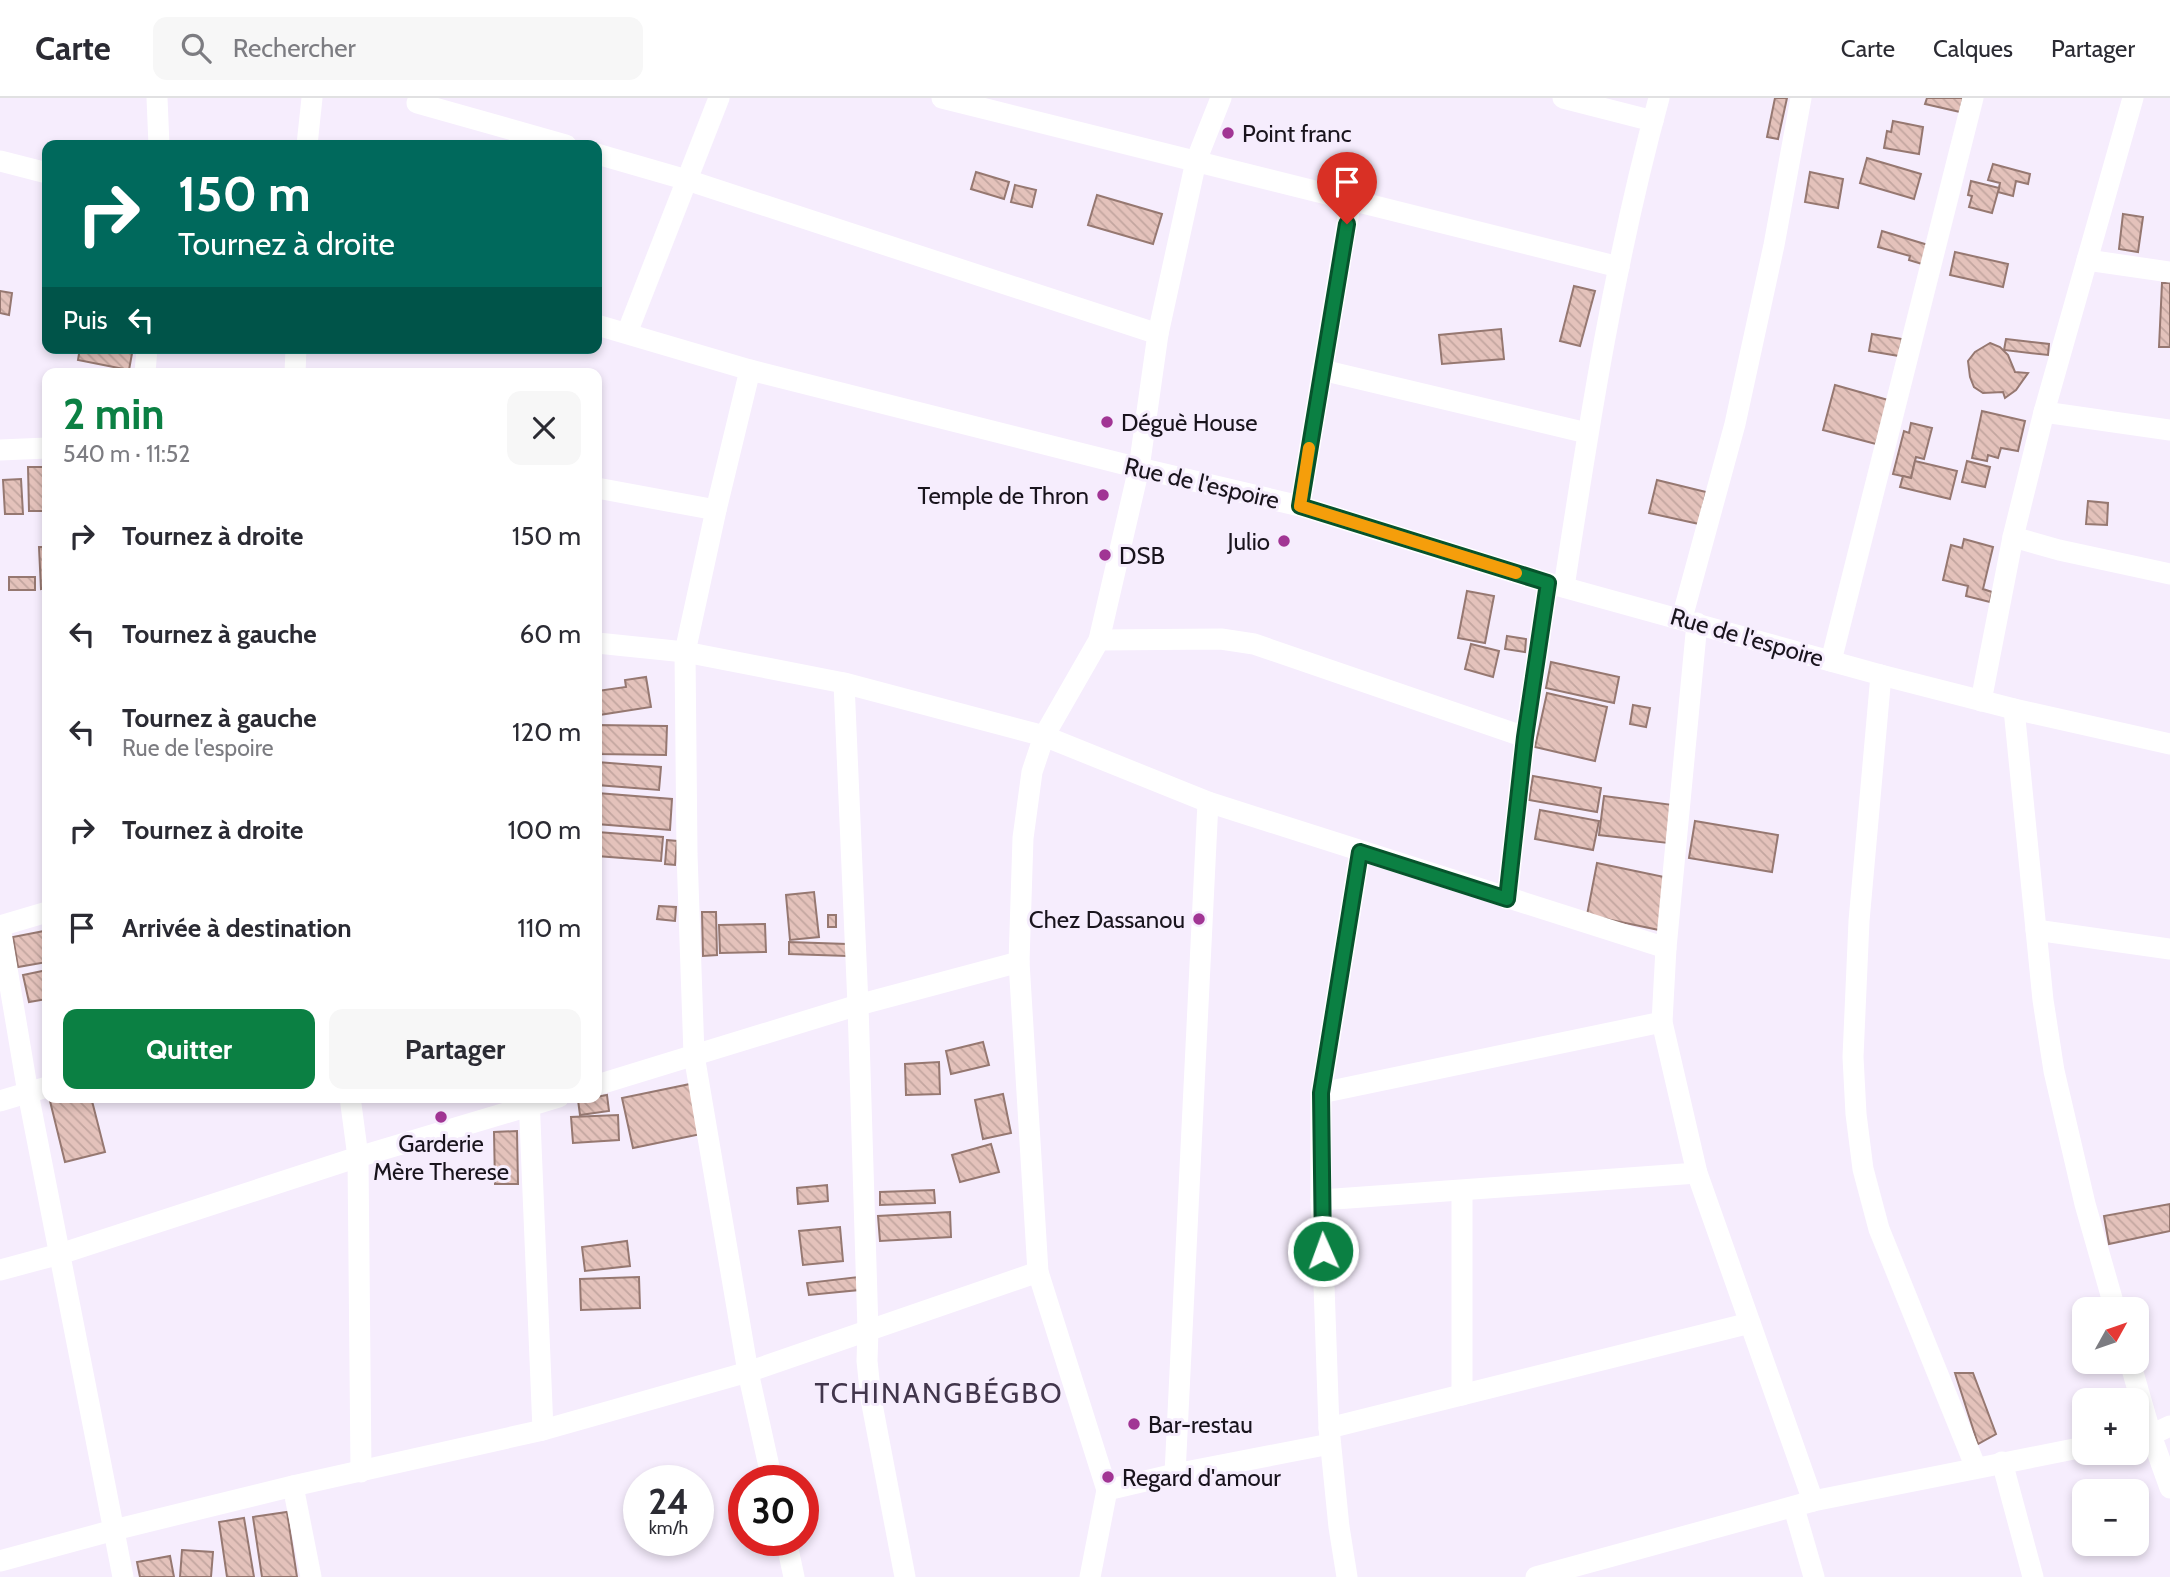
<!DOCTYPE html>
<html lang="fr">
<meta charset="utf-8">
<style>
body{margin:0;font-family:Cabin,sans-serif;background:#f7f7f7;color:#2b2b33;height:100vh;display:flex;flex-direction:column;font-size:26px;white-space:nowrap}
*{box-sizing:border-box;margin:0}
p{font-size:23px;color:#7c7c81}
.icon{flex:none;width:38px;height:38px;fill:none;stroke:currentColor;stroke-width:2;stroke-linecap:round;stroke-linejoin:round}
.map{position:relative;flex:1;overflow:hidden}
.panel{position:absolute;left:42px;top:270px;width:560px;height:735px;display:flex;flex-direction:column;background:#fff;border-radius:14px;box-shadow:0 4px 10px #0003}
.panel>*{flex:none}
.guide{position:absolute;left:42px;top:42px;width:560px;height:214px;border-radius:14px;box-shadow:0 4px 10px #0003;background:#00695c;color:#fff;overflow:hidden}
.needle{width:46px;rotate:50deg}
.fabs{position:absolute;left:2072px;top:1199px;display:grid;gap:14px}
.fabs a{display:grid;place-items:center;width:77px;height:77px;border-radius:14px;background:#fff;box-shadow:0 4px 10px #0003;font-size:35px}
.speed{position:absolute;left:623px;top:1367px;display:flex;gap:14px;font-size:35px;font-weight:700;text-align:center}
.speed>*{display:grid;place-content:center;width:91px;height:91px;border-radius:50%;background:#fff;box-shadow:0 4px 10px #0003;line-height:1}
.speed small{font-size:18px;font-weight:400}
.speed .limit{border:10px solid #d22;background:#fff;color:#111}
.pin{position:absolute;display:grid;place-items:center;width:60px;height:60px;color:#fff;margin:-72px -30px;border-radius:50% 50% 50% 0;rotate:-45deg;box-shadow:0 0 7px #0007}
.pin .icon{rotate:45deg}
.me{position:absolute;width:77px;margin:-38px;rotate:358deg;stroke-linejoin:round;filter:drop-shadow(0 0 5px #0008)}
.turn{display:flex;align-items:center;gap:24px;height:147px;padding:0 21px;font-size:32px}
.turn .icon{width:91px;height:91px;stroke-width:2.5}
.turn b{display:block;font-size:49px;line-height:60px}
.then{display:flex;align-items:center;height:66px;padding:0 21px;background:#0003;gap:14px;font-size:26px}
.round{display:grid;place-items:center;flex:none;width:74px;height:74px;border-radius:14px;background:#f7f7f7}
.overview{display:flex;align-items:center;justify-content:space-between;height:119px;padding:0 21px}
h1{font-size:42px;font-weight:700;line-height:52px;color:#0b8043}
.action{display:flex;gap:14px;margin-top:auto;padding:14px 21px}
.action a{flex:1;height:80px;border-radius:14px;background:#0b8043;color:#fff;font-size:28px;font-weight:700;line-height:80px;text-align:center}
.action a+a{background:#f7f7f7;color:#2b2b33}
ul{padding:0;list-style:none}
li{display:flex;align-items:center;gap:21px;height:98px;padding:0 21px}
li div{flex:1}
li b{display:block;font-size:26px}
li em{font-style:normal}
header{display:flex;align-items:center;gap:42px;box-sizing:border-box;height:98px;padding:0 35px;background:#fff;border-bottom:2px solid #e1e1e2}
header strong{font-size:33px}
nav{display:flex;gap:38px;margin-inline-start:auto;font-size:24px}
.search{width:490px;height:63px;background:#f7f7f7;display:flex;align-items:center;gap:18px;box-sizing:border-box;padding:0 24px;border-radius:14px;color:#7c7c81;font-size:26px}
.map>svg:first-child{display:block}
</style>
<header>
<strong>Carte</strong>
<div class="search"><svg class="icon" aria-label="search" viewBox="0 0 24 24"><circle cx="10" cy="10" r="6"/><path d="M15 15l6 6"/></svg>Rechercher</div>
<nav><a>Carte</a><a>Calques</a><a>Partager</a></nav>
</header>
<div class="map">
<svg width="2170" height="1479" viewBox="0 0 2170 1479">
<defs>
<pattern id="building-back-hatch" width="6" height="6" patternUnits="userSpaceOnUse" patternTransform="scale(1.75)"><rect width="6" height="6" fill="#e4c2bb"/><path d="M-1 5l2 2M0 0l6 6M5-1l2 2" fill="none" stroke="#c3a6a0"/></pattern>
</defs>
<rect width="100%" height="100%" fill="#f6edfd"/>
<g fill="url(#building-back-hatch)" stroke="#967871" stroke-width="2">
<polygon points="1775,0 1787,0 1778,41 1767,39"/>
<polygon points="1927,0 1963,0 1960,14 1925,6"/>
<polygon points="1893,23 1923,29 1919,56 1884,50 1887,33 1891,34"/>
<polygon points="1867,60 1921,76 1914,101 1860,85"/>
<polygon points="1993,66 2030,76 2028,86 2016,83 2013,98 1998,94 2000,85 1988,82"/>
<polygon points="976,74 1009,84 1004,101 971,91"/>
<polygon points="1810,74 1843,81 1838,110 1805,104"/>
<polygon points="1971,83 1999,90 1992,115 1969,109 1972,98 1968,97"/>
<polygon points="1015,87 1036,92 1032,109 1011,104"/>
<polygon points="1097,97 1162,116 1153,146 1088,127"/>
<polygon points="2123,116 2143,119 2138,154 2119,151"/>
<polygon points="1882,133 1928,147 1922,166 1909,162 1910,158 1878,149"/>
<polygon points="1955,154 2008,166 2003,189 1950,177"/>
<polygon points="2162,185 2170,185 2170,249 2159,249"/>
<polygon points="1574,188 1595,193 1580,248 1560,243"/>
<polygon points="0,193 12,195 9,217 0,215"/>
<polygon points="1501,231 1504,261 1442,266 1439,237"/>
<polygon points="1872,236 1902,241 1899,258 1869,253"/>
<polygon points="2006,241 2049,246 2048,257 2004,252"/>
<polygon points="1990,245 2000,249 2008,257 2015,274 2028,275 2016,292 2005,300 2003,294 1983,295 1974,289 1970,279 1968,263 1975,254"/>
<polygon points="80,250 133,250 129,272 78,262"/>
<polygon points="1835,287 1888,302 1876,346 1823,332"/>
<polygon points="1982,313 2025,323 2018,353 2001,350 1998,360 1988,357 1987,363 1972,360"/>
<polygon points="1911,325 1932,330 1924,361 1916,359 1911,380 1893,376 1904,333 1909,335"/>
<polygon points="1915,363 1957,373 1950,401 1900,389 1903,378 1911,380"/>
<polygon points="1967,363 1990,369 1985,389 1962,384"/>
<polygon points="28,369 46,369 47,413 29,413"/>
<polygon points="21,381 23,416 5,416 3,382"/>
<polygon points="1657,382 1706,394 1699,426 1649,415"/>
<polygon points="2088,403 2108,405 2107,427 2086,426"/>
<polygon points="1964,441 1993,449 1983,491 1992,494 1990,504 1966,498 1968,488 1943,482 1951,447 1962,450"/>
<polygon points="39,449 47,449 47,490 41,491"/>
<rect x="9" y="479" width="26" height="13"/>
<polygon points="1467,493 1494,498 1485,545 1458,540"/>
<polygon points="1507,538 1526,541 1525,554 1505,551"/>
<polygon points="1471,546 1499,553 1493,579 1465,571"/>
<polygon points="1551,564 1619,579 1614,605 1546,590"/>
<polygon points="646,579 651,609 599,617 597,593 626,589 625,582"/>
<polygon points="1547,595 1607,609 1595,663 1535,649"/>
<polygon points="1633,607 1650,610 1646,629 1630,626"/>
<polygon points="597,627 667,628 666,657 597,656"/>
<polygon points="597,664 661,669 659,692 597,687"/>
<polygon points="1533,678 1601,690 1597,714 1529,702"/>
<polygon points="597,695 672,701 670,732 597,726"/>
<polygon points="1604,698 1673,707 1668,745 1599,737"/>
<polygon points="1540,712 1599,723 1593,752 1535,741"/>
<polygon points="1695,723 1778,737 1772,774 1689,760"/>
<polygon points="597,734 663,739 661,763 597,758"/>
<polygon points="667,742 677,743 675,767 665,766"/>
<polygon points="1597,765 1669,780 1659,832 1587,817"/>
<polygon points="814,794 819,839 790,842 786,797"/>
<polygon points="659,808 676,809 675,823 657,821"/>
<polygon points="702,814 716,814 717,857 703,858"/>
<rect x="828" y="817" width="8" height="12"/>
<polygon points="765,826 766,854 720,855 719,827"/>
<polygon points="44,833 47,864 18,869 13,839"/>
<polygon points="789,844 847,846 847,858 789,856"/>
<polygon points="47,872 47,901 29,904 23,877"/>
<polygon points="983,944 989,967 951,976 946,953"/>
<polygon points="939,964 940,996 906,997 905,966"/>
<polygon points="690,986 701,1036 633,1050 622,1000"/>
<polygon points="1003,996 1011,1035 983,1041 975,1002"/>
<polygon points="607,997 609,1013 580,1017 578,1002"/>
<polygon points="49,999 91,999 105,1054 65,1064"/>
<polygon points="618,1017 619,1042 573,1045 571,1019"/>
<polygon points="517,1033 518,1086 495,1086 494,1034"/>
<polygon points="991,1046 999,1074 960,1084 952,1057"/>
<polygon points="827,1087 828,1103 798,1106 797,1090"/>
<polygon points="934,1092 935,1105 880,1107 880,1094"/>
<polygon points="2170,1106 2170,1133 2109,1146 2104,1118"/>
<polygon points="950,1114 951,1139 880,1143 878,1118"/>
<polygon points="840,1129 843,1163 803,1167 799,1133"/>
<polygon points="627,1143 630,1168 585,1173 582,1149"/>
<polygon points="639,1179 640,1210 581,1212 580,1181"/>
<polygon points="858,1179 859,1192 809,1197 807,1185"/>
<polygon points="1955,1275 1973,1275 1996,1336 1978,1346"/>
<polygon points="287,1414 297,1479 262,1479 253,1419"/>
<polygon points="244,1420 254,1479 227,1479 219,1424"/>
<polygon points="182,1452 213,1454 211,1479 180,1479"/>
<polygon points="170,1458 174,1479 140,1479 137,1464"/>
</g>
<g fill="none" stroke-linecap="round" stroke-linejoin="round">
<g stroke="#fff" stroke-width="21">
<polyline points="157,0 159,47"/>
<polyline points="942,0 1619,169"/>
<polyline points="1563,0 1653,23"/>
<polyline points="417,5 566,47"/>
<polyline points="307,47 312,0"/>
<polyline points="597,56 687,82 1158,236"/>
<polyline points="0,63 47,75"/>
<polyline points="2087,162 2170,174"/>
<polyline points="597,227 750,272 1139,370 1300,408 1548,485 1881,577 2014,611 2170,646"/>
<polyline points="627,235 719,0"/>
<polyline points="750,272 716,412 685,554 687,756 694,957 748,1274 772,1382"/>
<polyline points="1322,272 1587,335"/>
<polyline points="145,275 147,250"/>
<polyline points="295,275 296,250"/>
<polyline points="2044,314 2170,332"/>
<polyline points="0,352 47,350"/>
<polyline points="597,390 716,412"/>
<polyline points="1300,408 1351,101"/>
<polyline points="2013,439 2059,452 2170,476"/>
<path d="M1564,489C1589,325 1615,160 1659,0"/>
<polyline points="1682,520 1735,326 1774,147 1801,0"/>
<polyline points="1697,525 1666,850 1662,924 1697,1075 1813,1403"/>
<polyline points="1099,542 1221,541 1254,546 1525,639"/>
<polyline points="597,545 685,554 844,585 1044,638 1208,704 1666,850"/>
<polyline points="1831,563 1973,0"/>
<polyline points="1881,577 1859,823 1853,959 1856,1016 1863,1071 1879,1131 1976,1370"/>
<polyline points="844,585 858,907 868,1232 867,1263 871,1301 905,1479"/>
<polyline points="1981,603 2013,439 2044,314 2133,0"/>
<polyline points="2014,611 2043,902 2054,973 2085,1106 2115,1211"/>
<polyline points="1507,801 1525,639 1548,485"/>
<polyline points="0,828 47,814"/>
<polyline points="0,829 28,995 123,1479"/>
<polyline points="2036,832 2170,851"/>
<polyline points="597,987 858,907 1019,864"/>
<polyline points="1321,995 1662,924"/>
<polyline points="350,999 358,1059 361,1374"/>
<polyline points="529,999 543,1332"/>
<polyline points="0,1003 47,989"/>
<polyline points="1321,1102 1697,1075"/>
<polyline points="0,1172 60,1156 358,1059 559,999"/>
<polyline points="2130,1264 2151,1337 2170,1390"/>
<polyline points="1462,1297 1462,1093"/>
<polyline points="1329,1330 1750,1225"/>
<polyline points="2139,1339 2151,1337 2170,1328"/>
<polyline points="2002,1364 2033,1479"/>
<polyline points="1175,1376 1208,704"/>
<polyline points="293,1388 311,1479"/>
<polyline points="1107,1392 1175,1376 1330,1346"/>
<polyline points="1794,1410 1814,1479"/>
<polyline points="786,1442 794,1479"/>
<polyline points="0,1463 114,1432 293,1388 543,1332 748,1274 1038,1174"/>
<polyline points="1090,1479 1107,1392 1038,1174 1019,864 1023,740 1032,674 1044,638 1099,542 1139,370 1158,236 1196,63 1221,0"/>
<polyline points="1347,1479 1339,1429 1329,1330 1321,1102 1321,995 1360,754"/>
<polyline points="1536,1479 1813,1403 2084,1349"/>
</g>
</g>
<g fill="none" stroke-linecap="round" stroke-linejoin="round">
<g stroke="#07532c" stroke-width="18">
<polyline id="route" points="1323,1153 1321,995 1360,754 1507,801 1525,639 1548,485 1300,408 1347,126"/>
</g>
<use href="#route" stroke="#0b8043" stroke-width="12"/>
<polyline stroke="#f59e0b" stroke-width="12" points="1309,350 1300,408 1516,475"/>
</g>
<g fill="#a13594" stroke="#f6edfd" stroke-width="2.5">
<circle cx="1228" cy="35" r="7"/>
<circle cx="1107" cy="324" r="7"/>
<circle cx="1103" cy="397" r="7"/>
<circle cx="1284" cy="443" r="7"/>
<circle cx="1105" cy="457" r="7"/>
<circle cx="1199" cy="821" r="7"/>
<circle cx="441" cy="1019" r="7"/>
<circle cx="1134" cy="1326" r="7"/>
<circle cx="1108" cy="1379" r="7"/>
</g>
<g text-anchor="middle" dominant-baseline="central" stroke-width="6" stroke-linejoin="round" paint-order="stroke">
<g font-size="24" fill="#19141d" stroke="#f6edfd" text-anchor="start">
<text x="1242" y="35">Point franc</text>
<text x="1121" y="324">Déguè House</text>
<text x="1089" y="397" text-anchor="end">Temple de Thron</text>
<text x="1270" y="443" text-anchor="end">Julio</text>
<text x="1119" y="457">DSB</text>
<text x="1185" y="821" text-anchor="end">Chez Dassanou</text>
<text x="441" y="1045" text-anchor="middle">Garderie<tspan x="441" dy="28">Mère Therese</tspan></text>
<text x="1148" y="1326">Bar-restau</text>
<text x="1122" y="1379">Regard d'amour</text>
</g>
<g font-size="24" fill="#19141d" stroke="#f6edfd">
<text transform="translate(1202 385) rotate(13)">Rue de l'espoire</text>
<text transform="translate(1747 539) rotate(16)">Rue de l'espoire</text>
</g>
<g font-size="28" letter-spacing="2" fill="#42364c" stroke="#f6edfd">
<text x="939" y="1295">TCHINANGBÉGBO</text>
</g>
</g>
</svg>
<div class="fabs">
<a><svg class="needle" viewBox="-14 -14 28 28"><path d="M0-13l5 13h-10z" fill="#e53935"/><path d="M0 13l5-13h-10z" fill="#7c7c81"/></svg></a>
<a>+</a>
<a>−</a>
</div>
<div class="speed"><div>24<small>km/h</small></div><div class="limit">30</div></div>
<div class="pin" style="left:1347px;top:126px;background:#d93025"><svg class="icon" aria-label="arrive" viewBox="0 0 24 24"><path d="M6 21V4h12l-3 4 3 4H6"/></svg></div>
<svg class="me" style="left:1323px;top:1153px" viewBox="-20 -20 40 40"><circle r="17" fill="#0b8043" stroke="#fff" stroke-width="3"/><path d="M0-11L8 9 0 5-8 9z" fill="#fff"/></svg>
<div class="guide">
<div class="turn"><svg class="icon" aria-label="right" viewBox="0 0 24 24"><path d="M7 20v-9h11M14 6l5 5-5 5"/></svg><div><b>150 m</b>Tournez à droite</div></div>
<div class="then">Puis<svg class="icon" aria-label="left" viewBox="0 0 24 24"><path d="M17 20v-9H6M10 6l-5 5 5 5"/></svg></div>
</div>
<section class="panel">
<div class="overview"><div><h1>2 min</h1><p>540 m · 11:52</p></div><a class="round"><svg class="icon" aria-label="close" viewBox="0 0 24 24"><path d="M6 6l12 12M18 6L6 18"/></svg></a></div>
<ul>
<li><svg class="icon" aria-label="right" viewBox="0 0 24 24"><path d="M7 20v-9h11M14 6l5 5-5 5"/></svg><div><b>Tournez à droite</b></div><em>150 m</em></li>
<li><svg class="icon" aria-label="left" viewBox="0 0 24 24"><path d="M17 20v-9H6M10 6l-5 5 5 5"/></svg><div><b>Tournez à gauche</b></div><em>60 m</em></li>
<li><svg class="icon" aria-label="left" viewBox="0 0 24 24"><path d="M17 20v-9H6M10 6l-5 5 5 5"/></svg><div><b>Tournez à gauche</b><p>Rue de l'espoire</p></div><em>120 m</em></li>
<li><svg class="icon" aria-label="right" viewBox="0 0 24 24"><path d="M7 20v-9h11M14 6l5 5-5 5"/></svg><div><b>Tournez à droite</b></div><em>100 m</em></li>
<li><svg class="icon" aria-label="arrive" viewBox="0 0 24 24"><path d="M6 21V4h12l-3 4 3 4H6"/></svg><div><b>Arrivée à destination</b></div><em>110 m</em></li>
</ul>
<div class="action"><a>Quitter</a><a>Partager</a></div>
</section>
</div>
